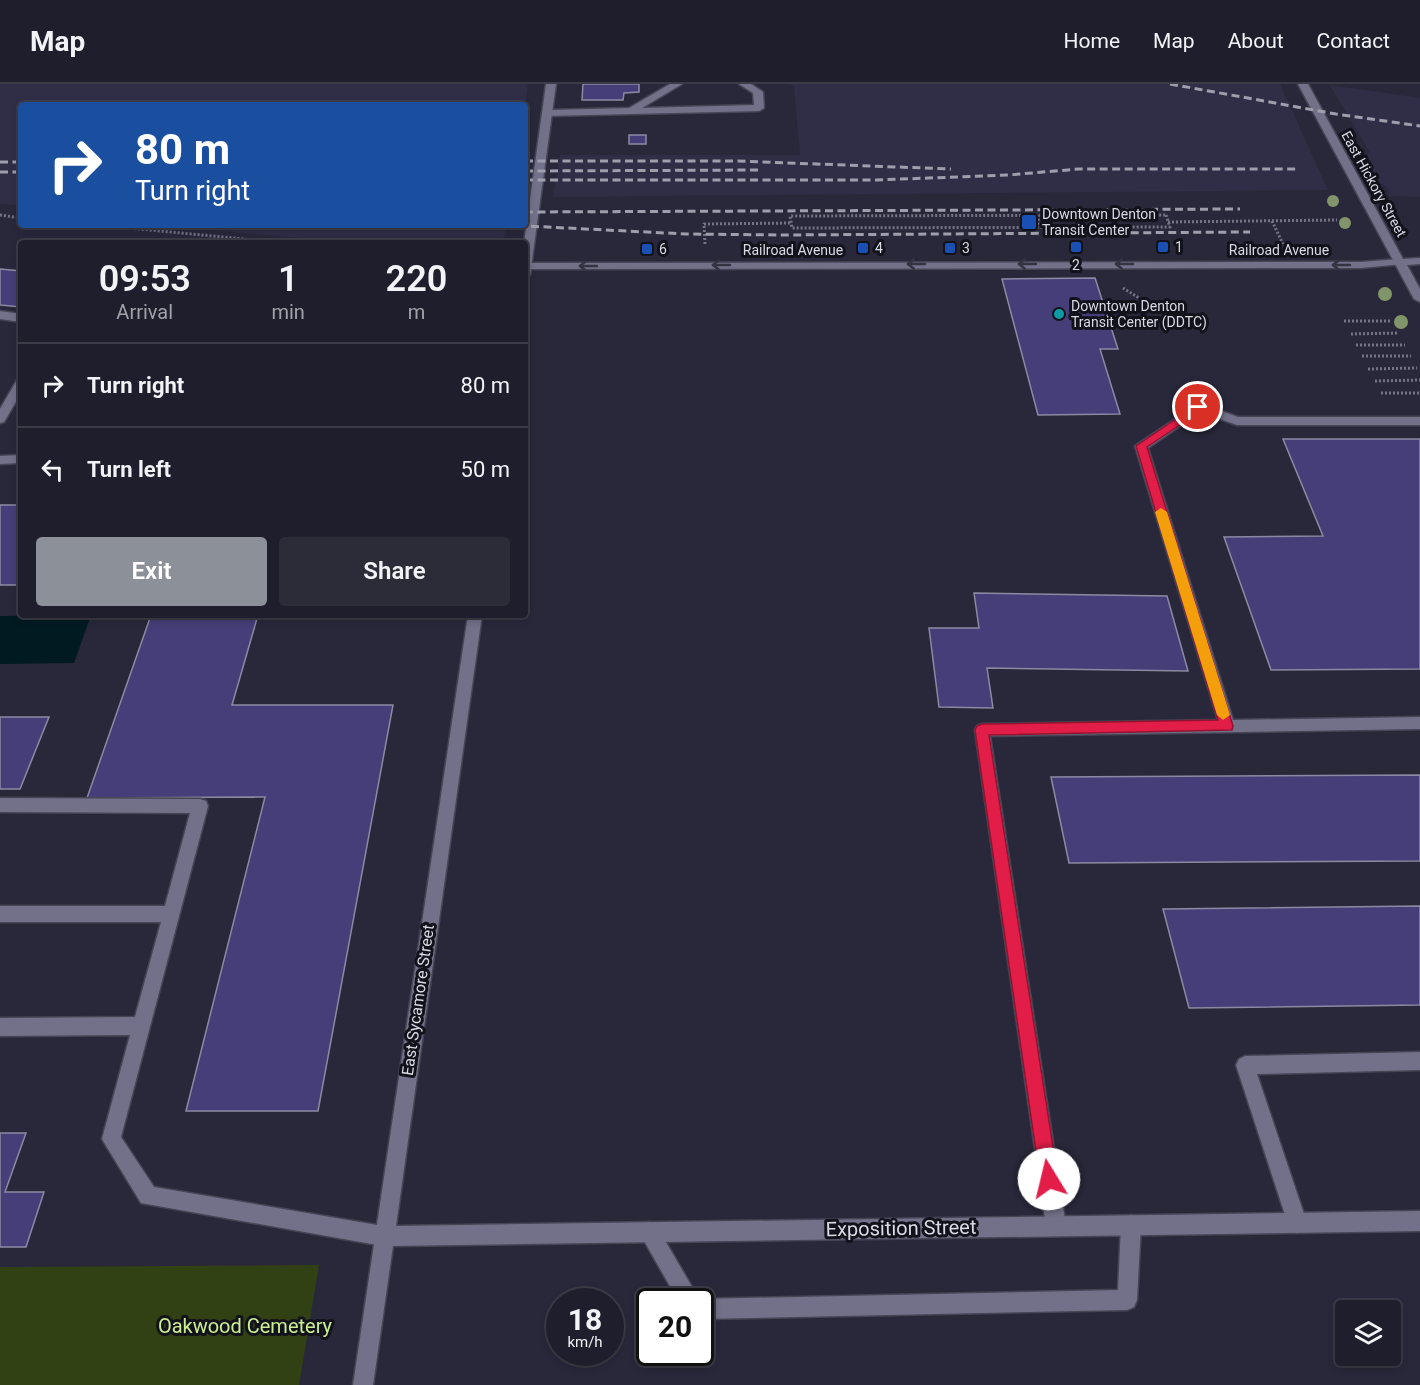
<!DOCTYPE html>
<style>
body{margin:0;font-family:Roboto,sans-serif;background:#2c2b38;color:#f1f3f6;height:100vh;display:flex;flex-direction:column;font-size:22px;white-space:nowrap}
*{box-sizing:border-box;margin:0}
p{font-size:20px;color:#a1a2a9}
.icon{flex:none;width:33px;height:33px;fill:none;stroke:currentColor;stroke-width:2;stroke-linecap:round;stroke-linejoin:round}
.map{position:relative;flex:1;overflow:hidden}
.drawer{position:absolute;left:18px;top:156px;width:510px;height:378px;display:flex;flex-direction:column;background:#1f1e2c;border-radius:6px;box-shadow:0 3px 9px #0003,0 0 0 2px #3c3c48}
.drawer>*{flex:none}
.banner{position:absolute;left:18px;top:18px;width:510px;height:126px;border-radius:6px;box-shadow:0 3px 9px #0003,0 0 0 2px #3c3c48;background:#1a4fa0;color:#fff;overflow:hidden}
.controls{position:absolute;left:1335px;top:1216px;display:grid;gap:12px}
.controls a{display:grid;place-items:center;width:66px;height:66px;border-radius:6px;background:#1f1e2c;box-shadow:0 3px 9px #0003,0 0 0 2px #3c3c48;font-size:30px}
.speed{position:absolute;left:546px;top:1204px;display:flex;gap:12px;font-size:30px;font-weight:700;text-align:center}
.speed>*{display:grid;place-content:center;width:78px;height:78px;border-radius:50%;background:#1f1e2c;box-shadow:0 3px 9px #0003,0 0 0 2px #3c3c48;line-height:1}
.speed small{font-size:15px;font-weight:400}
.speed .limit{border:3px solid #111;border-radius:9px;background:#fff;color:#111}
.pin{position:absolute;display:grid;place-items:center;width:51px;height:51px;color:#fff;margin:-26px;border:3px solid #fff;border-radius:50%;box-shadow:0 2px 6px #0007}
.me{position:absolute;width:66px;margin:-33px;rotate:351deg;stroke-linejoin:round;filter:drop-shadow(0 0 4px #0008)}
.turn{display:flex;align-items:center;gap:21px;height:126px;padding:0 18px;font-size:27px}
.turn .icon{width:78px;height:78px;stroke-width:2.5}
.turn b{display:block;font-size:42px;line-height:51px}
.eta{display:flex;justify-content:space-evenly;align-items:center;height:102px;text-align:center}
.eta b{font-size:36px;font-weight:600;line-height:42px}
.action{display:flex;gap:12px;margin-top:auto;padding:12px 18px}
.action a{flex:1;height:69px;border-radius:6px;background:#8c9099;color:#fff;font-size:24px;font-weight:600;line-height:69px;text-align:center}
.action a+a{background:#2c2b38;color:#f1f3f6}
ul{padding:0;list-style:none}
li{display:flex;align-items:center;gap:18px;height:84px;padding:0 18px;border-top:2px solid #3c3c48}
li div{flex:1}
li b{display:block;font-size:22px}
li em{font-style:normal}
header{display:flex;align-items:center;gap:36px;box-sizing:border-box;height:84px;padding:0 30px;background:#1f1e2c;border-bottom:2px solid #3c3c48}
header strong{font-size:28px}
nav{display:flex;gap:33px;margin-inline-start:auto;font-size:21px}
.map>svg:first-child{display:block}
</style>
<header>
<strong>Map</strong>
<nav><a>Home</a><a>Map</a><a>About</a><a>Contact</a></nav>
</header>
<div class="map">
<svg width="1420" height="1301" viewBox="0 0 1420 1301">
<rect width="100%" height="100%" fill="#29283b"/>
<g fill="#302d47">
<polygon points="0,0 528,0 525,21 21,21 21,121 0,120"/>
<polygon points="789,0 1280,0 1328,106 553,113 560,71 800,71 794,2"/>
<polygon points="1330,1 1420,14 1420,113 1389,112 1388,104 1375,96 1362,79 1370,69"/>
<polygon points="158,141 506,141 503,159 355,159"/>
</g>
<polygon fill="#314114" points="319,1181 299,1301 0,1301 0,1183"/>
<polygon fill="#001a21" points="91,531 74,579 0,580 0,532"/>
<g fill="#463e78" stroke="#8b8aa2" stroke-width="1.5">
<polygon points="583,0 639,0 639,8 624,9 623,16 582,16"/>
<rect x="629" y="51" width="17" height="9"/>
<polygon points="0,185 21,187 21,223 0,221"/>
<polygon points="1095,194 1118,265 1100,265 1120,330 1038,331 1002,195"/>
<polygon points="1283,355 1420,355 1420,585 1271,586 1224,453 1323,452"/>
<rect x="0" y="421" width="21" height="80"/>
<polygon points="974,509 1167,512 1188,587 987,584 993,624 939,623 929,544 979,544"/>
<polygon points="151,531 258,531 232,621 393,621 318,1027 186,1027 265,713 87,714"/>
<polygon points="0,633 49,633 20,705 0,705"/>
<polygon points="1420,691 1420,777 1069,779 1051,693"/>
<polygon points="1420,822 1420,921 1189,924 1163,825"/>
<polygon points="0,1049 26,1049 5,1108 44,1108 26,1163 0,1163"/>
</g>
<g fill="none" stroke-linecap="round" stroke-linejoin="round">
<g stroke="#464455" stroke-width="3">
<g id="lane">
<polygon points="670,0 682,0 642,24 754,21 753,9 739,0 751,0 763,8 764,24 759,27 548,32 543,29 548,26 629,24"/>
<polygon points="1399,175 1403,176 1403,180 1361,184 525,185 526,179 1361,178"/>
<polygon points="0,227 21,230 21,238 0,235"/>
<polygon points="21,295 21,309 4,338 0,339 0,325 17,296"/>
<polygon points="1199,319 1238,333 1420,333 1420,341 1237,341 1200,328 1148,364 1233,636 1420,633 1420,645 990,652 1066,1142 1063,1149 1056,1152 1049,1149 1046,1142 975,646 977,642 982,640 1218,636 1135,362"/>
<polygon points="21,371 21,379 0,380 0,372"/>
<polygon points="0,714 200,715 206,717 208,722 121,1053 154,1103 383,1142 390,1145 393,1152 390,1159 383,1162 141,1119 102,1055 130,951 0,952 0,934 135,933 161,838 0,838 0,822 165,822 190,729 0,728"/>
<polygon points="1420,968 1420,986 1257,990 1307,1139 1304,1146 1297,1149 1290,1146 1236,981 1239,975 1245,972"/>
<polygon points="1131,1131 1138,1134 1141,1141 1137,1216 1134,1223 1127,1226 700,1235 700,1218 679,1218 639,1148 642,1141 649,1138 656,1141 699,1215 1118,1206 1121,1141 1124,1134"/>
</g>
</g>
<g stroke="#464455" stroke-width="3">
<g id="street">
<polygon points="546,0 556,0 530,191 525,194 524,159"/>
<polygon points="1298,0 1308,0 1403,175 1420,174 1420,180 1407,181 1420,205 1420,218 1414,215"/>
<polygon points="468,531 482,531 396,1142 1420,1127 1420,1147 393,1162 373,1301 353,1301"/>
</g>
</g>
<g stroke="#747484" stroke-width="3" stroke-dasharray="2 2" stroke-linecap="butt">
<polyline points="0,131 21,134"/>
<polyline points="1037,131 1040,143"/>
<polygon points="1166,131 1170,143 792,144 790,132"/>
<polyline points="1272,137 1283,160"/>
<polyline points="1168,138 1337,136"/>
<polyline points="98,141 285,159"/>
<polyline points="705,160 704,140 791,139"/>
<polyline points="1123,204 1163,229"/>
<polyline points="1344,237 1392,237"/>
<polyline points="1351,250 1398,249"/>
<polyline points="1356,261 1405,261"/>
<polyline points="1362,272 1411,272"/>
<polyline points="1368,285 1417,284"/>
<polyline points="1375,297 1420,296"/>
<polyline points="1381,309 1420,309"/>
</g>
<use href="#lane" fill="#727189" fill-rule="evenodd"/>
<use href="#street" fill="#727189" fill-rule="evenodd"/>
<g stroke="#9e9ead" stroke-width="3" stroke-dasharray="8 4.5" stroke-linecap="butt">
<polyline points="1170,0 1336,30 1420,42"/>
<polyline points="525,77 736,77 951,85"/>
<polyline points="0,78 21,78"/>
<polyline points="525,87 759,86"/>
<polyline points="0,88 21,88"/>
<polyline points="525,96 877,96 1008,91 1079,85 1297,85"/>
<polyline points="525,128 1240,125"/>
<polyline points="506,141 686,150 784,151 1250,148"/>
</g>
</g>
<g fill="#82956a">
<circle cx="1333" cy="117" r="6"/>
<circle cx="1345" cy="139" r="6"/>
<circle cx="1385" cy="210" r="7"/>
<circle cx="1401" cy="238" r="7"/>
</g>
<defs><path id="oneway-shaft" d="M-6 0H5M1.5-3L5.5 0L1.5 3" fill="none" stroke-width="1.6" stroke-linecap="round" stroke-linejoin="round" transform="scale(1.5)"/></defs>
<g stroke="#343342">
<use href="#oneway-shaft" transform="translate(916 180) rotate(180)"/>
<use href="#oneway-shaft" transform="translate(1027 180) rotate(180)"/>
<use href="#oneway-shaft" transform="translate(1124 180) rotate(-180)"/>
<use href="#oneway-shaft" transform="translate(721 181) rotate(180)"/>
<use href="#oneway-shaft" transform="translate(1341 181) rotate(-180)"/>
<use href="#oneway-shaft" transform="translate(588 182) rotate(180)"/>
</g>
<polygon fill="#e11d48" stroke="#92132f" stroke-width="1.5" points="1198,320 1204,323 1202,326 1147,363 1233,642 1232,646 989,651 1058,1095 1055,1101 1049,1103 1043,1101 1040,1095 975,646 977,642 982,640 1218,636 1136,362"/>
<polygon fill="#f59e0b" points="1161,424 1167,428 1230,631 1223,636 1217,631 1155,428"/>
<g fill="#1a4fb4" stroke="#12121b" stroke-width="2">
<rect x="1021" y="130" width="16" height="16" rx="3"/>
<rect x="1070" y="157" width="12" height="12" rx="3"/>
<rect x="1157" y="157" width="12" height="12" rx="3"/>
<rect x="857" y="158" width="12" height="12" rx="3"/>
<rect x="944" y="158" width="12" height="12" rx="3"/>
<rect x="641" y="159" width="12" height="12" rx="3"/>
</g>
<circle fill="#0f9aa8" stroke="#12121b" stroke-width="2" cx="1059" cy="230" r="6"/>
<g text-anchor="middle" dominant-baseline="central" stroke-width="6" stroke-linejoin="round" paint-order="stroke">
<g font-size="14" fill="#d9d9e6" stroke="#12121b">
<text transform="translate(1374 100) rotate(61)">East Hickory Street</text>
<text x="793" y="166">Railroad Avenue</text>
<text x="1279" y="166">Railroad Avenue</text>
</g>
<g font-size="14" fill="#d9d9e6" stroke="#12121b" text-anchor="start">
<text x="1042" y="130">Downtown Denton<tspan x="1042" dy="16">Transit Center</tspan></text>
<text x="1175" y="163">1</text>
<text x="875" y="164">4</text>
<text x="962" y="164">3</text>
<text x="659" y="165">6</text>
<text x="1076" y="181" text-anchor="middle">2</text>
<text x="1071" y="222">Downtown Denton<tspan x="1071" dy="16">Transit Center (DDTC)</tspan></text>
</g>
<g font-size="16" fill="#d9d9e6" stroke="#12121b">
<text transform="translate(418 916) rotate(-82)">East Sycamore Street</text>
</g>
<g font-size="20" fill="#d9d9e6" stroke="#12121b">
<text transform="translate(901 1144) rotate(-1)">Exposition Street</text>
</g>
<g font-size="20" fill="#caee91" stroke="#12121b">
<text x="245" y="1242">Oakwood Cemetery</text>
</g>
</g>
</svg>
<div class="controls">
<a><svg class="icon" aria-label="layers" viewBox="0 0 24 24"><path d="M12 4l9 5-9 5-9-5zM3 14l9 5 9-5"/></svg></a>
</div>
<div class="speed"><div>18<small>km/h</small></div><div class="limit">20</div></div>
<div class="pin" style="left:1198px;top:323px;background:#d93025"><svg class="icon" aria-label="arrive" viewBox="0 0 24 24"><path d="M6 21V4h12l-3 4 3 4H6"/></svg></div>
<svg class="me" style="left:1049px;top:1095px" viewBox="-20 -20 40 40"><circle r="19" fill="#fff"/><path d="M0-13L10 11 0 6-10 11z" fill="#e11d48"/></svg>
<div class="banner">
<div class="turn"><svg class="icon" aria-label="right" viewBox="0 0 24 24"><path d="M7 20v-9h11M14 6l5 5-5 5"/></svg><div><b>80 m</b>Turn right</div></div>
</div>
<section class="drawer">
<div class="eta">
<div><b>09:53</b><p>Arrival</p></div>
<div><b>1</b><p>min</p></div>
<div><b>220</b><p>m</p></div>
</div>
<ul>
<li><svg class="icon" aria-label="right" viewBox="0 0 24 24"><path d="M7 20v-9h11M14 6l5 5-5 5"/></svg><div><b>Turn right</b></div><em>80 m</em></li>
<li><svg class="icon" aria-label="left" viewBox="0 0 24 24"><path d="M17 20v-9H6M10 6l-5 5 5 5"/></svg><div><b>Turn left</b></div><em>50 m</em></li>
</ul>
<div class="action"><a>Exit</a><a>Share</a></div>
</section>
</div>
